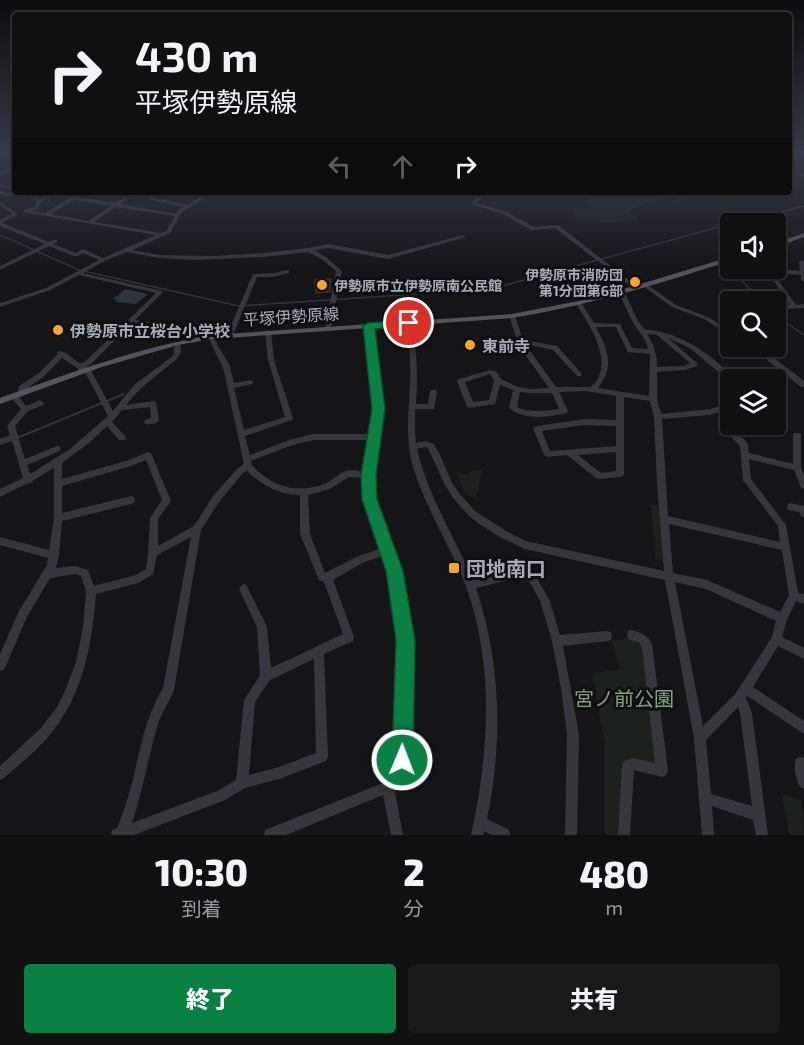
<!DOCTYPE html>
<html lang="ja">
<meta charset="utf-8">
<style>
body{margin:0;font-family:"Exo 2","Noto Sans JP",sans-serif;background:#19191a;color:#f1f3f6;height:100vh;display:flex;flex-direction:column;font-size:22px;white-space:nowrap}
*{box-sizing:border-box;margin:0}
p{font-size:20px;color:#9c9d9f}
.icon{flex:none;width:33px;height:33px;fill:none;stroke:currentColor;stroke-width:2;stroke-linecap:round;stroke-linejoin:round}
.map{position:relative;height:835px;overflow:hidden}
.drawer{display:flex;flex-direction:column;background:#101011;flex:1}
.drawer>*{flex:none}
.hud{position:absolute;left:12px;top:12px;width:780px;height:183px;border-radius:6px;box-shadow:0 2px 4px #0004,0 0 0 2px #303031;background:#101011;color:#f1f3f6;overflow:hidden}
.controls{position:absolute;left:720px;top:213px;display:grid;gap:12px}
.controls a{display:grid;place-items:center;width:66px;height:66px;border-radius:6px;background:#101011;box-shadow:0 2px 4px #0004,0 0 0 2px #303031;font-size:30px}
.pin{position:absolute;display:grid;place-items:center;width:51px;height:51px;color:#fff;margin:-26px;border:3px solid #fff;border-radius:50%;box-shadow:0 2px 6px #0007}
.me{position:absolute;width:66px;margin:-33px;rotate:1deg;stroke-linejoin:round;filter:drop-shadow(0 0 4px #0008)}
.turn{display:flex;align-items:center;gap:21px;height:126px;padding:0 24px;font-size:27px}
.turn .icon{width:78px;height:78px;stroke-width:2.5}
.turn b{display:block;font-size:42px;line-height:51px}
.lanes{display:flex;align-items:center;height:57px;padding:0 24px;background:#0003;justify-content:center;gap:30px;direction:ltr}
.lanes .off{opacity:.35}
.eta{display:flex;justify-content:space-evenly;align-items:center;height:102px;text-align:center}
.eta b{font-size:36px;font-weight:800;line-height:42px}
.primary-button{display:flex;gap:12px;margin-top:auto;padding:12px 24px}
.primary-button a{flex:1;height:69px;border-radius:6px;background:#0b8043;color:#fff;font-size:24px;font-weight:800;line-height:69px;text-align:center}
.primary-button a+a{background:#19191a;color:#f1f3f6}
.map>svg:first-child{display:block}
</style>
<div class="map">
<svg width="804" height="835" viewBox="0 0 804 835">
<rect width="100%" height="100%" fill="#151517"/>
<g fill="#1b221b">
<path d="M615,192H627V196L636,198L646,192H701L694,197L675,202L676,198L673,196L641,205L629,213L637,217L638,220C616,222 594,224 574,217L572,211L574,208L595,206L585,202L590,196H603Z"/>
<polygon points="473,470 482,470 476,499 465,493 456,472 467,474"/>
<polygon points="651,504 661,506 665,562 656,560"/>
<polygon points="636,638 643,643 660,767 629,762 619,835 605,835 605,744 592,673 620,669 611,640"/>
<polygon points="782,794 802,800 804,835 789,835"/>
</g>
<polygon fill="#2b353b" points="125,289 148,294 136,304 115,302 117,300 113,299"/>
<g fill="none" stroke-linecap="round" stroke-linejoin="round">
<g stroke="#2b353b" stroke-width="1.5">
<polyline points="734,224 804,206"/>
<polyline points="0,235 79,270 239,306 491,289 730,224"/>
<polyline points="727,265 762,302"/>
<polyline points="788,324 804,335"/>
</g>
<polyline stroke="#2b353b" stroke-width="2" points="17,438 124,394"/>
</g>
<polygon fill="#28282b" stroke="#2f2f33" stroke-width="1.5" points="331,279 330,292 316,293 315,280"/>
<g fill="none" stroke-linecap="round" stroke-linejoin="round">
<g fill="#36373c" fill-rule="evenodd">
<polygon points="0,153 11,153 0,155"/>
<polygon points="7,169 11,170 0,175 0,172"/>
<polygon points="804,174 804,176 789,177 789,175"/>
<polygon points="0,184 15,188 15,190 0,186"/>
<polygon points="0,191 9,194 15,192 21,192 9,196 0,194"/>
<path d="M22,192H27L39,199L55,194L73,196L80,192H85L78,197L115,203L125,197L100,193L98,192H110L128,195L132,192H137L120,204L176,214L178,210L184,207L152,200L140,192H145L156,198L187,205L210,192H215L182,212L170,233L132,250L159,255L212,256L263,253L309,248L328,244L388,255L463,235L466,237L388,259L328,248L315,250L327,258L342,271L331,328L328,330L325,328L336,271L323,260L308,252L263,257L194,260L159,258L127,252L105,261L83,273L162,291V293L135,320L192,330L202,335V339L199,341L196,339V336L190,334L132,323L90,365L85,367H89L113,411L135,384L173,356C175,351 173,346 176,342H180L181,352L177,359L141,388L126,405L153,401L156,402L159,420C157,424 149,425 145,424L144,422L145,420L151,418L150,407L122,410L112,422L125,436L126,438L125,440H119L107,426L89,443L62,463V479L129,460L148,452L151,453L171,501L158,519V546L194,526L213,496L237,469L244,464L224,371C220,359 212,349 209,337L210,336H214L218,346L229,364L234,383L250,380L254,382L252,384L234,388L244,430L285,417L268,360L265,332L268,330L271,332L274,360L293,418L292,420L245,436L250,455L289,440L313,434H371L374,409L365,326L368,324L371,326L382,409L373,475L374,499L400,571L411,640L408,761L406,765L402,767L398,765L396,761L401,640L390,571L385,555L362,563L333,580L354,637L353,641L324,654L328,757L326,761L279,779L245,788L225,800L134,835H111L112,830L117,828C123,814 128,799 132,783C140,751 145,718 163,688L191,537L157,555L153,574L138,583L96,594C92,645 83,697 48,737C35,752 19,765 4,778L0,780V766L40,729L57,707L65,691L76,662L83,627L86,591L81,576L75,574L50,578L27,617L4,670L0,671V654L19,611L47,565L48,558L0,545V537L49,550L54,518V468L32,481L31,483L26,484L0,497V489L23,478L12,441L0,445V439L10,435L7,426L21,409L10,396L14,393L17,394L26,406L40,400L44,403L43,405L28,411L15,426L25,459L57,446L60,447L61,449L60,451L27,465L30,474L70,449L108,416L84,370L83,373H79L77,368L62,358L43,377L26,389L25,394H19L18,392L19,386L39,373L58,354L57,353L58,351C66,351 74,359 80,364L86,361L156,293L79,275L50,290L0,307V303L46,288L99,260L83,253L78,256H74L49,246L0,270V266L45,244L0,226V220L13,214L0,205V202L18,214L2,223L49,242L53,240H57V242L53,244L76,253L83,249L103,258L156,235L24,212V210L34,207L37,202ZM55,196L69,199L45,213L32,211L38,209L41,202ZM74,200L111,206L88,221L50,214ZM116,207L175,216L166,231L161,233L94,222ZM313,440H370L365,472C360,471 352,470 346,471C339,473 333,480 326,483C299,495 271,487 252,465L251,461L293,445ZM146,460L162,500L150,518L148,553L146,569L136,575L94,586L88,570L75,566L56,568L59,555L62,521L131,504L134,503L135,500L134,497L131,496L62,513V486L131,466ZM247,471C261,485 279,495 300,495V534L319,580L324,582L343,634L271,668L267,627L247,586L244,584L241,586L239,589L257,627L260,675L244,700L236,780L217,791L132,823C143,790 148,757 158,724C162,712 169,702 174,690L201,530L219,502L243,473ZM349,477L365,478L366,499L382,548L356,557L325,573L310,534L308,495L330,489ZM314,659L316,753L279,767L249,775L255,702L270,680Z"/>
<polygon points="490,192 496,192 480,199 476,203 505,211 534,227 558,225 639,288 636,290 634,289 555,228 531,230 501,213 471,204 476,197"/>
<polygon points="802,260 804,261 804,282 801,280 801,275 773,273 796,305 804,304 804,308 776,310 776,306 790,305 765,268 800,271 799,262"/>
<polygon points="287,270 289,271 289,273 274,277 257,277 233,335 232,336 228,336 227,335 253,274 274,273"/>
<polygon points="645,283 676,305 708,317 730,330 730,335 728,334 704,319 672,307 643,286 643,284"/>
<path d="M622,291L625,293L638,321L644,329C682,333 710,353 736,380H730V382L690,348L668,338L698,364L697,366L685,370L657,372V399L661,414L710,409L730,403V408L710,415L662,419L668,516L780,542L778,526L743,480L740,446L731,437L732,435C738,434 746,439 748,445C749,447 748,450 749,453L793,464V435L794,433H800L801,435V468L804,475V489L801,488L794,470L749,459L751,479L786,525L798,593L804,594V604L796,601L787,620L782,637L804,648V659L778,646L753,687L804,721V734L747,696L746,698L752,713L768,835H756L753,820L712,806L714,835H702L694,738L665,580L525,549L500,537L479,524L469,516L453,498L445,485L428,448L425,447L417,449C428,496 454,536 473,580L528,567L531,568L549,599L560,635L607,631L611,632L612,636L611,640L607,641L563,646L579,735L577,835H565L567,735L561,688L552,641L540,601L526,576L476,588C501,662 503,743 487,819L509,830L510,835H491L484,831L483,835H471C489,754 495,663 465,584C449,543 424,506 412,463C405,436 409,410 410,382C411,362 409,343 406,323L409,321L412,323C417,350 418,376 416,404H428L430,390H436L437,392L434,409H415V432L416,443L425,441L434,444L440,455L452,483L459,493L475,511L506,531L526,541L664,571L657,483L654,417L650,401L624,397V474L623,476L620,477L599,479L596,478L567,455L548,457L545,456L533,429L534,427L537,426L585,419L616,420V396L586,391L559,392L568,411L567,413C549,417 524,421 509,408L513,390L500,385L495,404L470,408L467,407L457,381L459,379L490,370L496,371L501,379L518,387L530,389L549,388L519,346L509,316L512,314L515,316L523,340L557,346L582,374L581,376H577L553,350L525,344L556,387H591C594,384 598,380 599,376C609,354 588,323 577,305L578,304H582L594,323L620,324L632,348L648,349L645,340L632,321L619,293ZM596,327H616L628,352L650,354L649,396L598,388C615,366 608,350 596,327ZM647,334L657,335L690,363L684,366L657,367C657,354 654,345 647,334ZM490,374L494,381L489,400L473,402L465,382ZM520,392L530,393H552L559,409C545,411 530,413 517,407ZM585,425L616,426V446L550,451L542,431ZM616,452V471L601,473L578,455ZM669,524L782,550L789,595L780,612L707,580L673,573ZM675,582L706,589L776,621L772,637L736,693L703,726ZM738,707L740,713L752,806L711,794L706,740Z"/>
<polygon points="750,346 758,346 804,381 804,387 801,387"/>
<polygon points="791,503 804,506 804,517 801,516 799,512 788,510 787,507 788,504"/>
<path d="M632,630C641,633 648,635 652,644L668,771L666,775L662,777L634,770L630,835H618L622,765L624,761L632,758L655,763L642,646L638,642L628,639L627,635L628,631Z"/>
<path d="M800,757L804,758V789L800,787C796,780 793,767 796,759Z"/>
<polygon points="388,781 392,783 394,787 403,835 391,835 383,795 286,835 264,835 265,830"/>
</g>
<g fill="#52545b" fill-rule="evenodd">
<polygon points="804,233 804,237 776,247 776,243"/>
<path d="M730,257V261C658,284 587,306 512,318L212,339L178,345L102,367L0,404V398C70,373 139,347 212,335L512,314L594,298Z"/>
</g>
</g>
<linearGradient id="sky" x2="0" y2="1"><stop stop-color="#0c0c0d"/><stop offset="0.57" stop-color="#353b47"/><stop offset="1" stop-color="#353b47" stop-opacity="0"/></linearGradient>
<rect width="804" height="270" fill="url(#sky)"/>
<polygon fill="#0b8043" stroke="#07532c" stroke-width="1.5" points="409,320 413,321 413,326 375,329 385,409 376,475 377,499 403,571 415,640 413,760 410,768 402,771 395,768 392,760 396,640 386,571 362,499 361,475 372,409 363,326 368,323"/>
<g fill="#f4a42f" stroke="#101012" stroke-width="2">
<circle cx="635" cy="282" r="6"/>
<circle cx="322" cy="285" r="6"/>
<circle cx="58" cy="330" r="6"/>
<circle cx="470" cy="345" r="6"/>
<rect x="448" y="562" width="12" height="12" rx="3"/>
</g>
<g text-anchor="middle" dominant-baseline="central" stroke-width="6" stroke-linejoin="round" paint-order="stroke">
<g font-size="14" font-weight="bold" fill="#a7adb7" stroke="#101012" text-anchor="end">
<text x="623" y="274">伊勢原市消防団<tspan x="623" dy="16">第1分団第6部</tspan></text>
<text x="334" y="285" text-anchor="start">伊勢原市立伊勢原南公民館</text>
</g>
<g font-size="16" fill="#a7adb7" stroke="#101012">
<text transform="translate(291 316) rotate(-4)">平塚伊勢原線</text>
</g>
<g font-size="16" font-weight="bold" fill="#a7adb7" stroke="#101012" text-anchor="start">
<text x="70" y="330">伊勢原市立桜台小学校</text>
<text x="482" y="345">東前寺</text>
</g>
<g font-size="20" font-weight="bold" fill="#a7adb7" stroke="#101012" text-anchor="start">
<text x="466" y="568">団地南口</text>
</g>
<g font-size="20" fill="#7ea27d" stroke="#101012">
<text x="624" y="698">宮ノ前公園</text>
</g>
</g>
</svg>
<div class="controls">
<a><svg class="icon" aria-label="sound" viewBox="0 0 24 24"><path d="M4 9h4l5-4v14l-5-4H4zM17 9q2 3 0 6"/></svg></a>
<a><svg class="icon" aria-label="search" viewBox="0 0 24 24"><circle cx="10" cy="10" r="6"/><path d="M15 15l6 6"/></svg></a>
<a><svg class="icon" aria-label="layers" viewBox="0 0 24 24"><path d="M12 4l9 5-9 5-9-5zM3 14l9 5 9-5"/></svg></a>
</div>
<div class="pin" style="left:409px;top:323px;background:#d93025"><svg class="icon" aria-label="arrive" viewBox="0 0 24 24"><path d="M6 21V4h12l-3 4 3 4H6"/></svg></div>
<svg class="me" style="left:402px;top:760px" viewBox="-20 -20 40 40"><circle r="17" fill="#0b8043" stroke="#fff" stroke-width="3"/><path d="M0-11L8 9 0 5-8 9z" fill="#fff"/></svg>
<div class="hud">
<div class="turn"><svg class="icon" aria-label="right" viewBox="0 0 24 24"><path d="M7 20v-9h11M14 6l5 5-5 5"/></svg><div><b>430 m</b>平塚伊勢原線</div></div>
<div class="lanes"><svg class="icon off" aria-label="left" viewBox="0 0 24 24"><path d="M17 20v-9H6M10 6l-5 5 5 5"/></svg><svg class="icon off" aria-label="ahead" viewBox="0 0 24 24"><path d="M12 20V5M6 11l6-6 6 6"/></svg><svg class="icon" aria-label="right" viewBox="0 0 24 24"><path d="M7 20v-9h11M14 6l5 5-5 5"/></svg></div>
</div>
</div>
<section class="drawer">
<div class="eta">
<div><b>10:30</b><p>到着</p></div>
<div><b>2</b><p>分</p></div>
<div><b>480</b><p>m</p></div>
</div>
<div class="primary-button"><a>終了</a><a>共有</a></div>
</section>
